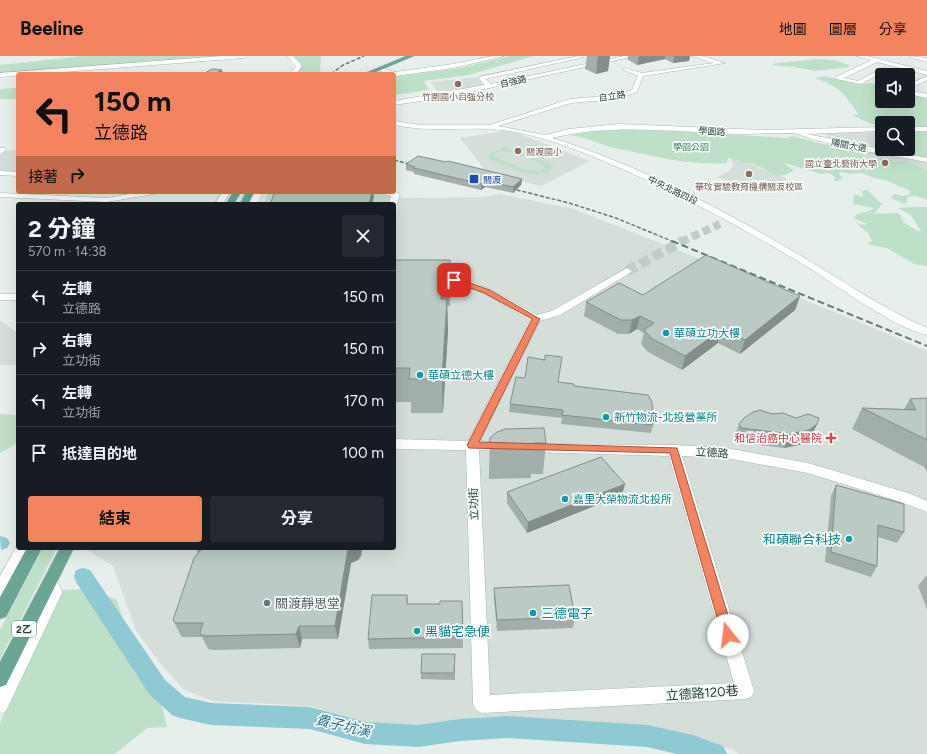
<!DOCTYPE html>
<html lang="zh-TW">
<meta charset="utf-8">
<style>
body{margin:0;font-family:Figtree,"Noto Sans TC",sans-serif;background:#242831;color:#f1f3f6;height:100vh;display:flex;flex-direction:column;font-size:15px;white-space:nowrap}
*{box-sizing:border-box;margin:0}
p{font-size:13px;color:#9ea1a6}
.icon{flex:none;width:22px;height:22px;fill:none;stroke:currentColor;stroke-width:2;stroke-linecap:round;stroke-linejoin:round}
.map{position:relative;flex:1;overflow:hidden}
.side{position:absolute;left:16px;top:146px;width:380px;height:348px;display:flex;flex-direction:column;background:#171b24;border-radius:4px;box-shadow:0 4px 16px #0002}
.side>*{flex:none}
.top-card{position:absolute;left:16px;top:16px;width:380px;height:122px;border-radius:4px;box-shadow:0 4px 16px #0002;background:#f4845f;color:#111;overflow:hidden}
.buttons{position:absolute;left:875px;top:12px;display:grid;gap:8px}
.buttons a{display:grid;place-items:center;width:40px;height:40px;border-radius:4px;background:#171b24;box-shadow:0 4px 16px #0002;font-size:20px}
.pin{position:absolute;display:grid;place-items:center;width:34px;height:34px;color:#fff;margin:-17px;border-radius:8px;box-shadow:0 2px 6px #0006}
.me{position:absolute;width:44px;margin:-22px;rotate:344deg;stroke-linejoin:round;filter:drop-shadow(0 0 3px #0008)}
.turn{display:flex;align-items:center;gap:14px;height:84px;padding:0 12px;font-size:18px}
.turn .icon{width:52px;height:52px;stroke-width:2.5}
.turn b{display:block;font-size:28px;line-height:34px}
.then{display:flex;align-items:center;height:38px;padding:0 12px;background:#0003;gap:8px;font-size:15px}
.round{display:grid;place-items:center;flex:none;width:42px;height:42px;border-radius:4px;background:#242831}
.headline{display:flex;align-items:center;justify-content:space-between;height:68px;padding:0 12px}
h1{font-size:24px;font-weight:700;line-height:30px}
.action{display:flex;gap:8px;margin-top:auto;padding:8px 12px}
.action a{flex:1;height:46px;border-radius:4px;background:#f4845f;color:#111;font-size:16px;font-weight:700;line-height:46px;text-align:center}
.action a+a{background:#242831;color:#f1f3f6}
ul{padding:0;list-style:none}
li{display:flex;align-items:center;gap:12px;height:52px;padding:0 12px;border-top:1px solid #363941}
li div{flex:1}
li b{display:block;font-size:15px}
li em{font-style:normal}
header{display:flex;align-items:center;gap:24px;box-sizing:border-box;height:56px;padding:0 20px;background:#f4845f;color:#111}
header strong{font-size:19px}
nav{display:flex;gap:22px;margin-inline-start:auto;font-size:14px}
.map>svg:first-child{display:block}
</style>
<header>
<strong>Beeline</strong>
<nav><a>地圖</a><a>圖層</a><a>分享</a></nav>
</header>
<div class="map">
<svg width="927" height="698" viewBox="0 0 927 698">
<rect width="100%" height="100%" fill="#e6efeb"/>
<g fill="#d4dfda">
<polygon points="478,21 485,30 438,37 431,26"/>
<polygon points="505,75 515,76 590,105 541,130 483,115 483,111 460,82"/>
<polygon points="908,75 927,76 927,135 818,99 828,87 826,77 882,76 882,93 908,93"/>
<polygon points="18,94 18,115 0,115 0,99 5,95"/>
<polygon points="730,101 740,104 745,107 755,109 761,113 788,123 771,135 765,135 750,133 717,121 730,115 733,109"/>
<polygon points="269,136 366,136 405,142 483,141 500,138 574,153 847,261 927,295 927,698 739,698 731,693 651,672 483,661 414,670 361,666 310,650 213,645 184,634 160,607 136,575 113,510 84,492 394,492 394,148 263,148"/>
<polygon points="0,264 18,278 18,309 0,309"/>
</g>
<g fill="#bfe0c8" fill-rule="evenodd">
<polygon points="83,0 243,0 0,19 0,9"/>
<polygon points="291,0 321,0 320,18 298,18 301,7"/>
<polygon points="510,0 534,0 469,19 424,25 429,34 394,39 394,21 460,12"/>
<polygon points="818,3 834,4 849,9 849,11 815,15 794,11 772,9 776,7"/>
<path d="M824,20L858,28L878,27V30L882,31V45H908V36L927,41V71H908V67H882V70L869,67L852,59H859C843,36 841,32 815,22Z"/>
<polygon points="18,32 18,43 0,43 0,33"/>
<path d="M602,73H646L787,82L792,80L863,98L862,103L855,106L835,102C840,111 850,111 860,110C868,109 879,114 880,101L894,106H908L927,114V144L917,140L907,141V146L904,148L891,142L894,138L904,140L910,138V135L886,124L874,122L862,117L851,118L840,116L839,118L843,122L836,126L834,124L836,122L829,117L821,118L785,107L786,109L794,114C777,127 769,114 754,108C750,107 745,107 741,106L740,104L728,102L727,107C689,110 648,99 611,91C597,87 585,81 570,79Z"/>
<polygon points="910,76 927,76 927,101 892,93 908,93 908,77"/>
<path d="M504,91L556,110H551L550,114C532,126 506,109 489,103V97L502,93L501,92ZM501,95C509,95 541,104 544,112L540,115L526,114L496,102L494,97Z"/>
<path d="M867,134L882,148L874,158L899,157L904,167L918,175H921L911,159L897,152C906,151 918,151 927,151V210L914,208L887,192L867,188L872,185L868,177L856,167L866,169L867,168L853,162C859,155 867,158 874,152L853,148L854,138L863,141L862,135Z"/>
<polygon points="0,358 18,359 18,387 0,397"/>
<polygon points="43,492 57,492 0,603 0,574"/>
<polygon points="87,533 117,544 126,574 133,615 162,650 167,671 147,672 115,698 0,698 0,667 63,534"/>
</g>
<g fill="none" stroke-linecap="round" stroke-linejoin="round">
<g fill="#8ec9d4" fill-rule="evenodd">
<polygon points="0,480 7,482 10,487 7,492 1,494"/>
<polygon points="83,512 90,514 165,624 185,641 211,647 310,651 365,666 418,669 460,663 507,660 647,669 693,679 723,690 727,698 677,698 647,691 507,682 460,685 418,691 365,688 310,673 211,669 180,662 172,659 149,638 76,526 74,520 76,514"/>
</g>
<polyline stroke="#bfccc8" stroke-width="8" stroke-dasharray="8 4" stroke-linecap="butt" points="681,186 720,168"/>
<polyline stroke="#bfccc8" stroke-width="10" stroke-dasharray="10 5" stroke-linecap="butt" points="627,215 683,185"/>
<g stroke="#a8b8b2" stroke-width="1">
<g id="minor">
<polygon points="222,0 246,0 243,2 0,21 0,17"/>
<polygon points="287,0 293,0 302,10 296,18 290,18 296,10"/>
<polygon points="493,0 504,0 453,12 395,20 375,13 378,11 395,16 453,8"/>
<polygon points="578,0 589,0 485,23 491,28 624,0 635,0 448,41 394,49 394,45 485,29 479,23 479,21"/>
<path d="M692,0H702L725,7L643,20L637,36L617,43L571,47L498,70L545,79L569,73L619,68L762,74L882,71V75L807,78L927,102V106C884,98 837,92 797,78C791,76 755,78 745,78C680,77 616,66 552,82C638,109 718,151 796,197C839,222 881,252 927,272V279C893,271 845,235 814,215C763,184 710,154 655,128C612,108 549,79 502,74C466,70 430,77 394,69V65L421,69H490L570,43L616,39L632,34L638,20L624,14V12L642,17L714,7Z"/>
<polygon points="857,0 867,0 927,15 927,19 877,6 844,22 858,25 883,12 888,13 861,28 836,23 836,21 871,4"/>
<polygon points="909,0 927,2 927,6 910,1"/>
<polygon points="927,20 927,24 908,33 908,29"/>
<polygon points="908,34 927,38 927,42 908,38"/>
<rect x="908" y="71" width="19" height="4"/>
<polygon points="0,92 5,92 6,94 0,98"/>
<polygon points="0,115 18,116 18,120 0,119"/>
<polygon points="394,135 400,138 397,148 394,150 394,148 389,148 391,140 377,136"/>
<polygon points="140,136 158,136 154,138 107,146 0,141 0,137 107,142"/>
<polygon points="222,136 230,136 223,148 215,148"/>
<polygon points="255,136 263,136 257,148 249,148"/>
<polygon points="627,212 632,215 630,217 560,259 540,265 480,385 511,387 512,390 511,393 479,394 490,639 734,627 669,400 530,396 525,394 524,391 525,388 674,389 726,392 808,407 908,437 927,445 927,456 898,445 808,417 726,402 682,400 754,635 751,641 745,643 482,657 476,654 473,648 466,394 394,393 394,383 468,385 530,264 484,237 462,228 431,221 429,219 434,216 468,224 490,233 537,259 552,255"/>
<rect x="0" y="238" width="18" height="6"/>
<polygon points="18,488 18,492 30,492 5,539 0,541 0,520"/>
<polygon points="51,519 56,520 62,537 6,655 0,658 0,630 46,537 43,525 46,520"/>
</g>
</g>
<g stroke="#c2cac8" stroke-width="1">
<g id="major">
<polygon points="406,0 414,0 371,18 363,18"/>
<polygon points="233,136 241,136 234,148 226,148"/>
<polygon points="246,136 254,136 248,148 240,148"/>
<polygon points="27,492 42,492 6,561 0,563 0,541"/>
<polygon points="60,492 74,492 6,629 0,631 0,606"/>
</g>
</g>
<use href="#minor" fill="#fff" fill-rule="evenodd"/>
<use href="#major" fill="#6aa596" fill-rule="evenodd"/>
<g stroke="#5f7d75" stroke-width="1.5" stroke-dasharray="4 2" stroke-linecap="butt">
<polyline points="331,18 343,9 364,0"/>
<polyline points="394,104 417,110"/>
<polyline points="505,131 569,147 616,162 674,186"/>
</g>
<polyline stroke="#5f7d75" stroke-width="2" stroke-dasharray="7 3.5" stroke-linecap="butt" points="672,185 927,290"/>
</g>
<g fill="#a1aea9">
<polygon points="587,0 610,0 608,15 596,18 585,13"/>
<polygon points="628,0 690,0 689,5 673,7 665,3 637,9 627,3"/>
<polygon points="406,108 522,123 521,129 513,137 485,131 481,134 414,118 414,116 406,114"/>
<polygon points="450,204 450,250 447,250 448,275 443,357 411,357 411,346 395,346 394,352 394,210"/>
<polygon points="643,239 800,240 795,254 740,298 718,287 682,314 648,296 641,288 644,277 637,273 629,278 618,278 584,260 586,246"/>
<polygon points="574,330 653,369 651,377 561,368 562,362 509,356 510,348"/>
<polygon points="927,342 927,416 924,411 852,373 862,352 904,353 910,343"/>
<polygon points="796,362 817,368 810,383 803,388 784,392 736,386 734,382 739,368"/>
<polygon points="490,382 546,387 543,418 531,418 531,422 489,423 489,413"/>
<polygon points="625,428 622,439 527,477 507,447 507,436"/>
<polygon points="836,429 904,476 897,487 878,481 877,510 871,521 825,506 831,440"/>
<polygon points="196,492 362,492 361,500 358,504 351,507 338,583 302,583 300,592 213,594 208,593 202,581 182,581 180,578 173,564 198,497"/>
<polygon points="926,520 927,520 927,553 918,530"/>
<polygon points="494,532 575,561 573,572 497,575 494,543"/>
<polygon points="407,539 408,548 440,548 462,545 463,592 369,593 368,583"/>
<polygon points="455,598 455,624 421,623 421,617"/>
</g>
<g fill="#838d89">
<polygon points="598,0 610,0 608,15 596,18"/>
<polygon points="639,0 665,0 665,3 637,9"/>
<polygon points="674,0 690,0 689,5 673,7"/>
<polygon points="222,14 223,18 216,18 216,17"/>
<polygon points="522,123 521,129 513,137 513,131"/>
<polygon points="485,125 485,131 481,134 481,128"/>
<polygon points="372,136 373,136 374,141 372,148 369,148"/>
<polygon points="450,204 450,250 449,218"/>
<polygon points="443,218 443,250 441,243"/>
<polygon points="800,240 795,254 740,298 745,284"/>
<polygon points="447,243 448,275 443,357 442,323"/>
<polygon points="640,260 637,273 629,278 632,264"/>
<polygon points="722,273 718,287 682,314 685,300"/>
<polygon points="394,335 395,346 394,352"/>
<polygon points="817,368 810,383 803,388 784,392 790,378"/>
<polygon points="625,428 622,439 527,477 528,466"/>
<polygon points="350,492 362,492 361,500 358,504 351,507 338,583 335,570 348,493"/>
<polygon points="299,570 302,583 300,592 296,578"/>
</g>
<g fill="#bbcac4" stroke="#838d89">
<polygon points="212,13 222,14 216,17 218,18 203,18"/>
<polygon points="418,100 446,106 448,105 522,123 513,131 485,125 481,128 414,112 415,111 406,108"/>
<polygon points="275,136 372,136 369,148 270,148"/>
<polygon points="706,199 800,240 745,284 722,273 685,300 651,282 644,274 654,267 640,260 632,264 621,264 586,246 619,227 643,239"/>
<polygon points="396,204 450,204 449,218 443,218 441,243 447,243 442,323 409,323 410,312 394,312 394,210 395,210"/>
<polygon points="545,299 562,301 558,326 574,328 574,330 648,339 652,346 653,369 562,359 563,354 510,348 516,321 525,322 528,301 545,304"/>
<polygon points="927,342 927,384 862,352 916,354 910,343"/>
<polygon points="760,354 772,358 783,357 796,362 808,358 819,362 817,368 809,374 790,378 741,372 739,368 744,362 753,356"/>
<polygon points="544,372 546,387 533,387 534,391 490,392 490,382 497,376 505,373"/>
<polygon points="601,401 625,428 528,466 507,436"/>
<polygon points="836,429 904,448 904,476 878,469 877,510 831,496"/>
<polygon points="199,492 350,492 348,493 335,570 299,570 296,578 207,580 201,579 200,576 203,567 175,567 173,564 194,502 201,494"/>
<polygon points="569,529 575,561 497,564 494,532"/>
<polygon points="372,539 407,539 407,548 440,548 440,545 462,545 463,581 368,583"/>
<polygon points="422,598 455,598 454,617 421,617"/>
</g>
<polygon fill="#f4845f" stroke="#9f563e" points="454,221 490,234 540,263 479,386 677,392 734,579 733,583 728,585 724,583 722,579 670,397 469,392 467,389 532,263 484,237 451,225 450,224"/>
<g fill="#8d6e63" stroke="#f7fbf9" stroke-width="1.5">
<circle cx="458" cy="28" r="4"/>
<circle cx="518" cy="95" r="4"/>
<circle cx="885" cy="107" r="4"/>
<circle cx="749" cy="118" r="4"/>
</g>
<rect fill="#1a4fb4" stroke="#f7fbf9" stroke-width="1.5" x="469" y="118" width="10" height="10" rx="2"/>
<g fill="#0f9aa8" stroke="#f7fbf9" stroke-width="1.5">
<circle cx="666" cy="277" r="4"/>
<circle cx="420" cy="319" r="4"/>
<circle cx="606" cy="361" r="4"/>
<circle cx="565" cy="443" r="4"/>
<circle cx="849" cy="483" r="4"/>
<circle cx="533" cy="557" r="4"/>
<circle cx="417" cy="575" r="4"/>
</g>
<path fill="#e0444e" stroke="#f7fbf9" stroke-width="1.5" d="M829 376h4v4h4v4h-4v4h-4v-4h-4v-4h4z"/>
<circle fill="#6b7280" stroke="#f7fbf9" stroke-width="1.5" cx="267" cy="547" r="4"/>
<g text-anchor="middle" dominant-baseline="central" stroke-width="3.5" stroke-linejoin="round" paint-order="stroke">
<g font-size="9" fill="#24423a" stroke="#f7fbf9">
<text transform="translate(513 25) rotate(-13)">自強路</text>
<text transform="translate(612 40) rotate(-8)">自立路</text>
<text transform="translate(712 75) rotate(4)">學園路</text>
<text transform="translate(849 89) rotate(10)">陽關大道</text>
<text transform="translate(673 134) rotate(26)">中央北路四段</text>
</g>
<g font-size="9" fill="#785e54" stroke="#f7fbf9">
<text x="458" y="40">竹圍國小自強分校</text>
<text x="526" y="95" text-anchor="start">關渡國小</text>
<text x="877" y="107" text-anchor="end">國立臺北藝術大學</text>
<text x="749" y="130">華玟實驗教育機構關汳校區</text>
</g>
<g font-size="9" fill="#2d7a4b" stroke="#f7fbf9">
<text x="691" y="90">學園公園</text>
</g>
<g font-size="9" fill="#164399" stroke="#f7fbf9" text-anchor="start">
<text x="483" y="123">關渡</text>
</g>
<rect fill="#f7fbf9" stroke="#637a73" stroke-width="1" x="12" y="565" width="24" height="16" rx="3"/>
<g font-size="10" font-weight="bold" fill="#24423a">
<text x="24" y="573">2乙</text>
</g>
<g font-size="11" fill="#0d838f" stroke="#f7fbf9" text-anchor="start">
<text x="674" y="277">華碩立功大樓</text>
<text x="428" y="319">華碩立德大樓</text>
<text x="614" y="361">新竹物流-北投營業所</text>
<text x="573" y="443">嘉里大榮物流北投所</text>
</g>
<g font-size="11" fill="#be3a42" stroke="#f7fbf9" text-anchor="end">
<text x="822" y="382">和信治癌中心醫院</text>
</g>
<g font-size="11" fill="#24423a" stroke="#f7fbf9">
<text transform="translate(712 397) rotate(4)">立德路</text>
<text transform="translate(474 448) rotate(-92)">立功街</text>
</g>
<g font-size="13" fill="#0d838f" stroke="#f7fbf9" text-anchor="start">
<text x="841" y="483" text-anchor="end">和碩聯合科技</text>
<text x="541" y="557">三德電子</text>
<text x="425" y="575">黑貓宅急便</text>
</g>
<g font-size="13" fill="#5b616d" stroke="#f7fbf9" text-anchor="start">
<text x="275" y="547">關渡靜思堂</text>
</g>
<g font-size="13" fill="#24423a" stroke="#f7fbf9">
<text transform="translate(702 637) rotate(-4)">立德路120巷</text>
</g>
<g font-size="14" font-style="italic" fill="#1c6f80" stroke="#f7fbf9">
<text transform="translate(343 670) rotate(13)">貴子坑溪</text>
</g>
</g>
</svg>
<div class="buttons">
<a><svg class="icon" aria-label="sound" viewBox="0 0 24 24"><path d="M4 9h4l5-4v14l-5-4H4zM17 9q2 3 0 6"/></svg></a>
<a><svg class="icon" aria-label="search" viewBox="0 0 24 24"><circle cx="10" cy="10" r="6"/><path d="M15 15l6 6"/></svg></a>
</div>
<div class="pin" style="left:454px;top:224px;background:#d93025"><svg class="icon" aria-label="arrive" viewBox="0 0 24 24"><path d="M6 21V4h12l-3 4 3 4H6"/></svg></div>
<svg class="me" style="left:728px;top:579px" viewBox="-20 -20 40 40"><circle r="19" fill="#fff"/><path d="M0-13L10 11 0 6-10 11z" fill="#f4845f"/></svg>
<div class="top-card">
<div class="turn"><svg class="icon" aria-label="left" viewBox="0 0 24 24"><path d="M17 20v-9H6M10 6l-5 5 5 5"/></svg><div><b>150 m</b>立德路</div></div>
<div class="then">接著<svg class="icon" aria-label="right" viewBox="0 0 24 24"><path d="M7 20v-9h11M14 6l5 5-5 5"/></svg></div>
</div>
<section class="side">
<div class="headline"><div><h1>2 分鐘</h1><p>570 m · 14:38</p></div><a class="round"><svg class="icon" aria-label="close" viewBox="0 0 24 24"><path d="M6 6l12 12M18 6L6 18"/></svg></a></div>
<ul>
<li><svg class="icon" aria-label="left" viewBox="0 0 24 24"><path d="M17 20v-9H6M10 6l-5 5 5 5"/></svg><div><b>左轉</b><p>立德路</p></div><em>150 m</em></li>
<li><svg class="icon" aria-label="right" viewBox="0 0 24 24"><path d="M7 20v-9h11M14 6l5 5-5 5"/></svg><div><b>右轉</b><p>立功街</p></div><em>150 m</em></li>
<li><svg class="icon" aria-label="left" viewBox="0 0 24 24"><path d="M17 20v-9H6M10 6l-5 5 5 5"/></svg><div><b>左轉</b><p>立功街</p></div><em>170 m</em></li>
<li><svg class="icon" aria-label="arrive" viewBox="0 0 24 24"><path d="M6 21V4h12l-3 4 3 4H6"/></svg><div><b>抵達目的地</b></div><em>100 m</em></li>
</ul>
<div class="action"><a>結束</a><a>分享</a></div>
</section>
</div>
